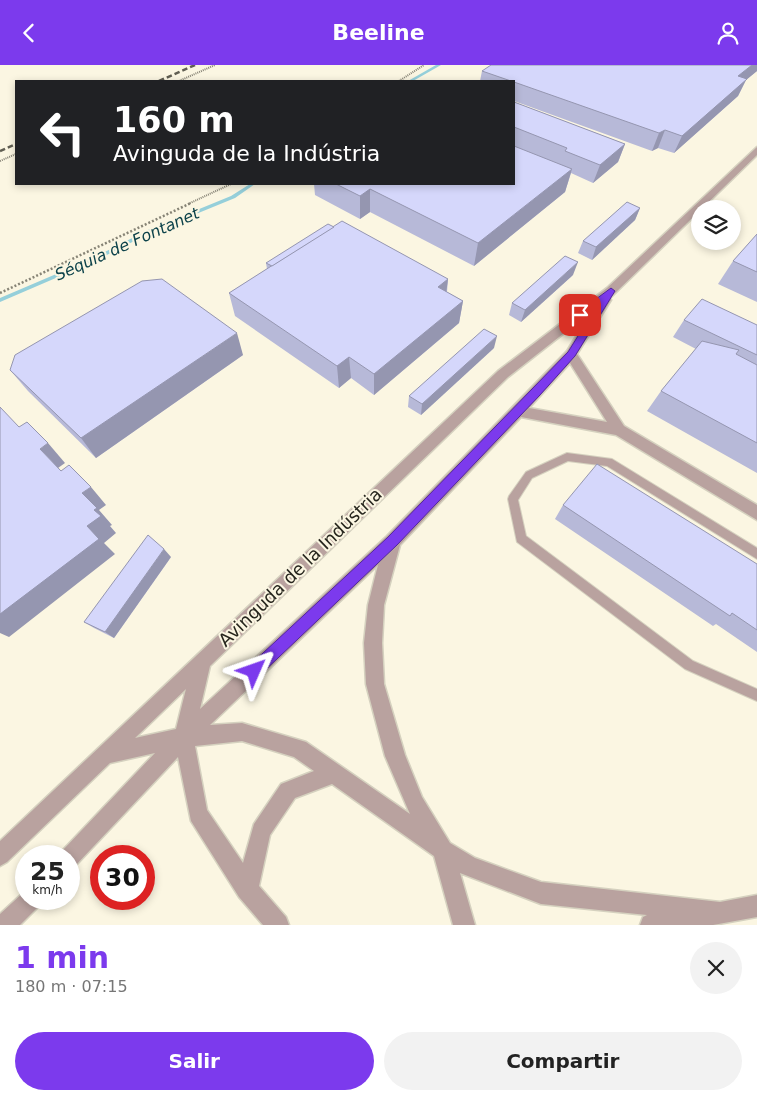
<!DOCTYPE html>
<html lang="es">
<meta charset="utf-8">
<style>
body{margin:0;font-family:"DejaVu Sans",sans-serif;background:#f2f2f2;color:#222;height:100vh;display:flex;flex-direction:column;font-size:19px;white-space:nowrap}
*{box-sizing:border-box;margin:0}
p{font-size:16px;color:#767676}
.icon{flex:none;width:28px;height:28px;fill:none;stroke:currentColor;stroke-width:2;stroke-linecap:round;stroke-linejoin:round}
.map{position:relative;height:860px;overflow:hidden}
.sheet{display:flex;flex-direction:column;background:#fff;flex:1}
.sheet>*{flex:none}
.top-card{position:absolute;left:15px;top:15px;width:500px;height:105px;border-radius:0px;box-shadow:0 2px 8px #0003;background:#202124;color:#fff;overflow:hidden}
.fabs{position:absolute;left:691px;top:135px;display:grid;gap:10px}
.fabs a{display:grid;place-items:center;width:50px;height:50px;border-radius:50%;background:#fff;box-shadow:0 2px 8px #0003;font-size:25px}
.speed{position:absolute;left:15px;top:780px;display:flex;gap:10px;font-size:25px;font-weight:700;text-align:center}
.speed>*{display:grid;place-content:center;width:65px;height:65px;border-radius:50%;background:#fff;box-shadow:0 2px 8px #0003;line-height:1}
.speed small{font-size:12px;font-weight:400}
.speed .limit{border:8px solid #d22;background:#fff;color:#111}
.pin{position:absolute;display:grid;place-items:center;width:42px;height:42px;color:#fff;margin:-21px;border-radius:10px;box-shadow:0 2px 8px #0006}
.me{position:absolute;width:55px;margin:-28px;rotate:47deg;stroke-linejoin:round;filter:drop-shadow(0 0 4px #0008)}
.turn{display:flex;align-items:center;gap:18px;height:105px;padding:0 15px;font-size:22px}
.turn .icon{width:65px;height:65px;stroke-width:2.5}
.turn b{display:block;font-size:35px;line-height:42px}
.round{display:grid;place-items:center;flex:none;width:52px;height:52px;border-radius:26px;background:#f2f2f2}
.overview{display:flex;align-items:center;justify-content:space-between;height:85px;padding:0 15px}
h1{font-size:30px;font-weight:700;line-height:38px;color:#7c3aed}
.button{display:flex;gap:10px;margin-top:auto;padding:10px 15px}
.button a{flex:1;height:58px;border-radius:30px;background:#7c3aed;color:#fff;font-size:20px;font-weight:700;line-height:58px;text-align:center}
.button a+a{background:#f2f2f2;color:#222}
header{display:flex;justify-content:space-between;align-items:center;height:65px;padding:0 15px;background:#7c3aed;color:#fff;font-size:22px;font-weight:700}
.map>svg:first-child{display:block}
</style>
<header><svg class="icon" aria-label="back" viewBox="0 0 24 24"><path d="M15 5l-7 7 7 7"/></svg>Beeline<svg class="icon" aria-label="person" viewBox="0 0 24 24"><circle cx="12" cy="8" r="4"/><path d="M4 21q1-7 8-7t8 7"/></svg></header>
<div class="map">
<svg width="757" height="860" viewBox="0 0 757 860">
<rect width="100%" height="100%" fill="#fbf6e2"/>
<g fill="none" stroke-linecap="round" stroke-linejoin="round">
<g fill="#95cfda" fill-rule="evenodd">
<polygon points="436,0 441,0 413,16 408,16"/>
<polygon points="250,119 255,119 235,133 152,167 93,197 0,237 0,233 89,195 148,165 231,131"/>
</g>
<g stroke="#d5d1bf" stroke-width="2">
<polygon id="lane" points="567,388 612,394 757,483 757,494 607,401 568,396 532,413 518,435 526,471 693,596 757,624 757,636 685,604 517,477 508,434 509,431 526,407"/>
</g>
<g stroke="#d5d1bf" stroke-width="3">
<g id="street">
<path d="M757,82V90L610,233L611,235L577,289L624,361L757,440V455L616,370L521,352L400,480L384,540L382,578L384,619L405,690L422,732L450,778L475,793L541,817L720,837L757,830V852L713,860H640L643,852L647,850L541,839L460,808L475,860H453L434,791L332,719L295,733L270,770L259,821L286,852L289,860H263L239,832L191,756L178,692L76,800L69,803V791H59L62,786L155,688L110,698L7,797L0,801V776L498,306L607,223ZM591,247L567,286L387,471L200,644L210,601L508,312ZM570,298L607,357L529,343ZM378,500L368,540L364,578L366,619L385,691L410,749L306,677L242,658L210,660ZM186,624L176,664L135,673ZM242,676L294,692L314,706L281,719L254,759L243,798L207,745L195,681Z"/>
<polygon points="26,825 26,834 41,834 38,842 20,860 0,860 0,849"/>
</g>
</g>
<g stroke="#878476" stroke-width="2" stroke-dasharray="1 1" stroke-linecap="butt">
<polyline points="179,16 215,0"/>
<polyline points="399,16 424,0"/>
<polyline points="0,96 16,89"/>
<polyline points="188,139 231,119"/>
</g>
<polyline stroke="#878476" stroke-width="2.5" stroke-dasharray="2 2" stroke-linecap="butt" points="0,228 191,138"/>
<use href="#lane" fill="#b9a29f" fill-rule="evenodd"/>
<use href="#street" fill="#b9a29f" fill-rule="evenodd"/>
<g stroke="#605e52" stroke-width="2.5" stroke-dasharray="5.5 3" stroke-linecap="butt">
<polyline points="159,16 195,0"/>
<polyline points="0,86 16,79"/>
</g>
</g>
<g fill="#b7b9d8">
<polygon points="757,0 757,6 746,15 738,31 674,88 658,83 652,86 514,36 514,16 480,16 482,6"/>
<polygon points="514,37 625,79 618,97 593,118 571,108 565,127 474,201 370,147 360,154 315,130 314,119 514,119"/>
<polygon points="640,143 635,155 592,195 578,188 583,176"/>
<polygon points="334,162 448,214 447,227 463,236 459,258 374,330 351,313 339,323 235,251 229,228 267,204 266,198"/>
<polygon points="757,169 757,237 718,219 733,196"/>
<polygon points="573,210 521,257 509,250 512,238"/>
<polygon points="684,255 757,260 757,408 647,346 661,326 696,284 673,272"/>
<polygon points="494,283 421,350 408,342 409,331"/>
<polygon points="243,290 96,393 28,326 10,305"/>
<polygon points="563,440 757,499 757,587 716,559 713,561 555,454"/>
<polygon points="171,492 114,573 94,563 84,557"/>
</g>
<g fill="#9596b0">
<polygon points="752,0 757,0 757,6 746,15 738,31 674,88 682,71 738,11"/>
<polygon points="665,65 658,83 652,86 659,68"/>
<polygon points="625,79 618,97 593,118 600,100"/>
<polygon points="572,104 565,127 474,201 478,178"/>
<polygon points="370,124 370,147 360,154 360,131"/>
<polygon points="640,143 635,155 592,195 596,182"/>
<polygon points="578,197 573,210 521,257 525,245"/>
<polygon points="448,214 445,237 438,222"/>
<polygon points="463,236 459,258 374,330 374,309"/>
<polygon points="237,268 243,290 96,393 81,373"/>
<polygon points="497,271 494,283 421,350 422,339"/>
<polygon points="349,292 351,313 339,323 337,301"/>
<polygon points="48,378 65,398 58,403 40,384"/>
<polygon points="91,422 106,440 99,445 112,460 110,461 116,468 104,478 115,489 9,572 0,568 0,549 87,461 94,445 82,428"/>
<polygon points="164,484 171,492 114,573 105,567"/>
</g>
<g fill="#d5d7fb" stroke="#9596b0">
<polygon points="491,0 752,0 738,11 747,14 682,71 665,65 659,68 514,17 514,16 511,16 482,6"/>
<polygon points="514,37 625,79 600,100 565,86 567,83 514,62"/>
<polygon points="514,81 572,104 478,178 370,124 360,131 336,119 514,119"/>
<polygon points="627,137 640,143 596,182 583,176"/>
<polygon points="342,156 448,214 438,222 463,236 374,309 349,292 337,301 229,228"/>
<polygon points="328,159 334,162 272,201 266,198"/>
<polygon points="757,169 757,207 733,196"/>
<polygon points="565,191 578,197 525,245 512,238"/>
<polygon points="162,214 237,268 81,373 10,305 15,290 142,216"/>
<polygon points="702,234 757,260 757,290 684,255"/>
<polygon points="484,264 497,271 422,339 409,331"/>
<polygon points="702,276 739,285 736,289 757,300 757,378 661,326"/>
<polygon points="0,342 19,362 27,357 48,378 40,384 61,406 69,400 91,422 82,428 97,443 94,445 101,451 87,461 99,474 0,549"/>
<polygon points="597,399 757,499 757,565 732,548 730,551 563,440"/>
<polygon points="148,470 164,484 105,567 84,557"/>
</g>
<polygon fill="#7c3aed" stroke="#51269a" points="611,223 615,226 575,291 540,330 397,480 259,611 254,613 249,611 247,606 249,601 388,472 568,287 596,242 583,252 577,252 577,248"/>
<g text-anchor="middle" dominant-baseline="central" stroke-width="4" stroke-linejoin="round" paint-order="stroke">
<g font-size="16" font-style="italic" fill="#0c424a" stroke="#fbf6e2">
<text transform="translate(127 179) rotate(-24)">Séquia de Fontanet</text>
</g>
<g font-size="18" fill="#27261e" stroke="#fbf6e2">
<text transform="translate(300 502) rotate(-44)">Avinguda de la Indústria</text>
</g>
</g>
</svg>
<div class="fabs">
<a><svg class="icon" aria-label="layers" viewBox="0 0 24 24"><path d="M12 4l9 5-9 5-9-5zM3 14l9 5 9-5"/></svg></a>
</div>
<div class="speed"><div>25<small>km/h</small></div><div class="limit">30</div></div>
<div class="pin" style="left:580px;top:250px;background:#d93025"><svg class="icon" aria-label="arrive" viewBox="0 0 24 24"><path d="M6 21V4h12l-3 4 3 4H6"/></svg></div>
<svg class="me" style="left:254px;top:606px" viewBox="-20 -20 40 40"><path d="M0-17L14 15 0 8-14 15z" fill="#7c3aed" stroke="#fff" stroke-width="4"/></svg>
<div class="top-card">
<div class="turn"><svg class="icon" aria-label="left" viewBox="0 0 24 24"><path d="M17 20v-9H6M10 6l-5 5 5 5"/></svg><div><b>160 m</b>Avinguda de la Indústria</div></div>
</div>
</div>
<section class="sheet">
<div class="overview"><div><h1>1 min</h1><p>180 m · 07:15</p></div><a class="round"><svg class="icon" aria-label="close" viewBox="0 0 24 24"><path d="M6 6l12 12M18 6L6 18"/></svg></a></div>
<div class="button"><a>Salir</a><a>Compartir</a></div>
</section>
